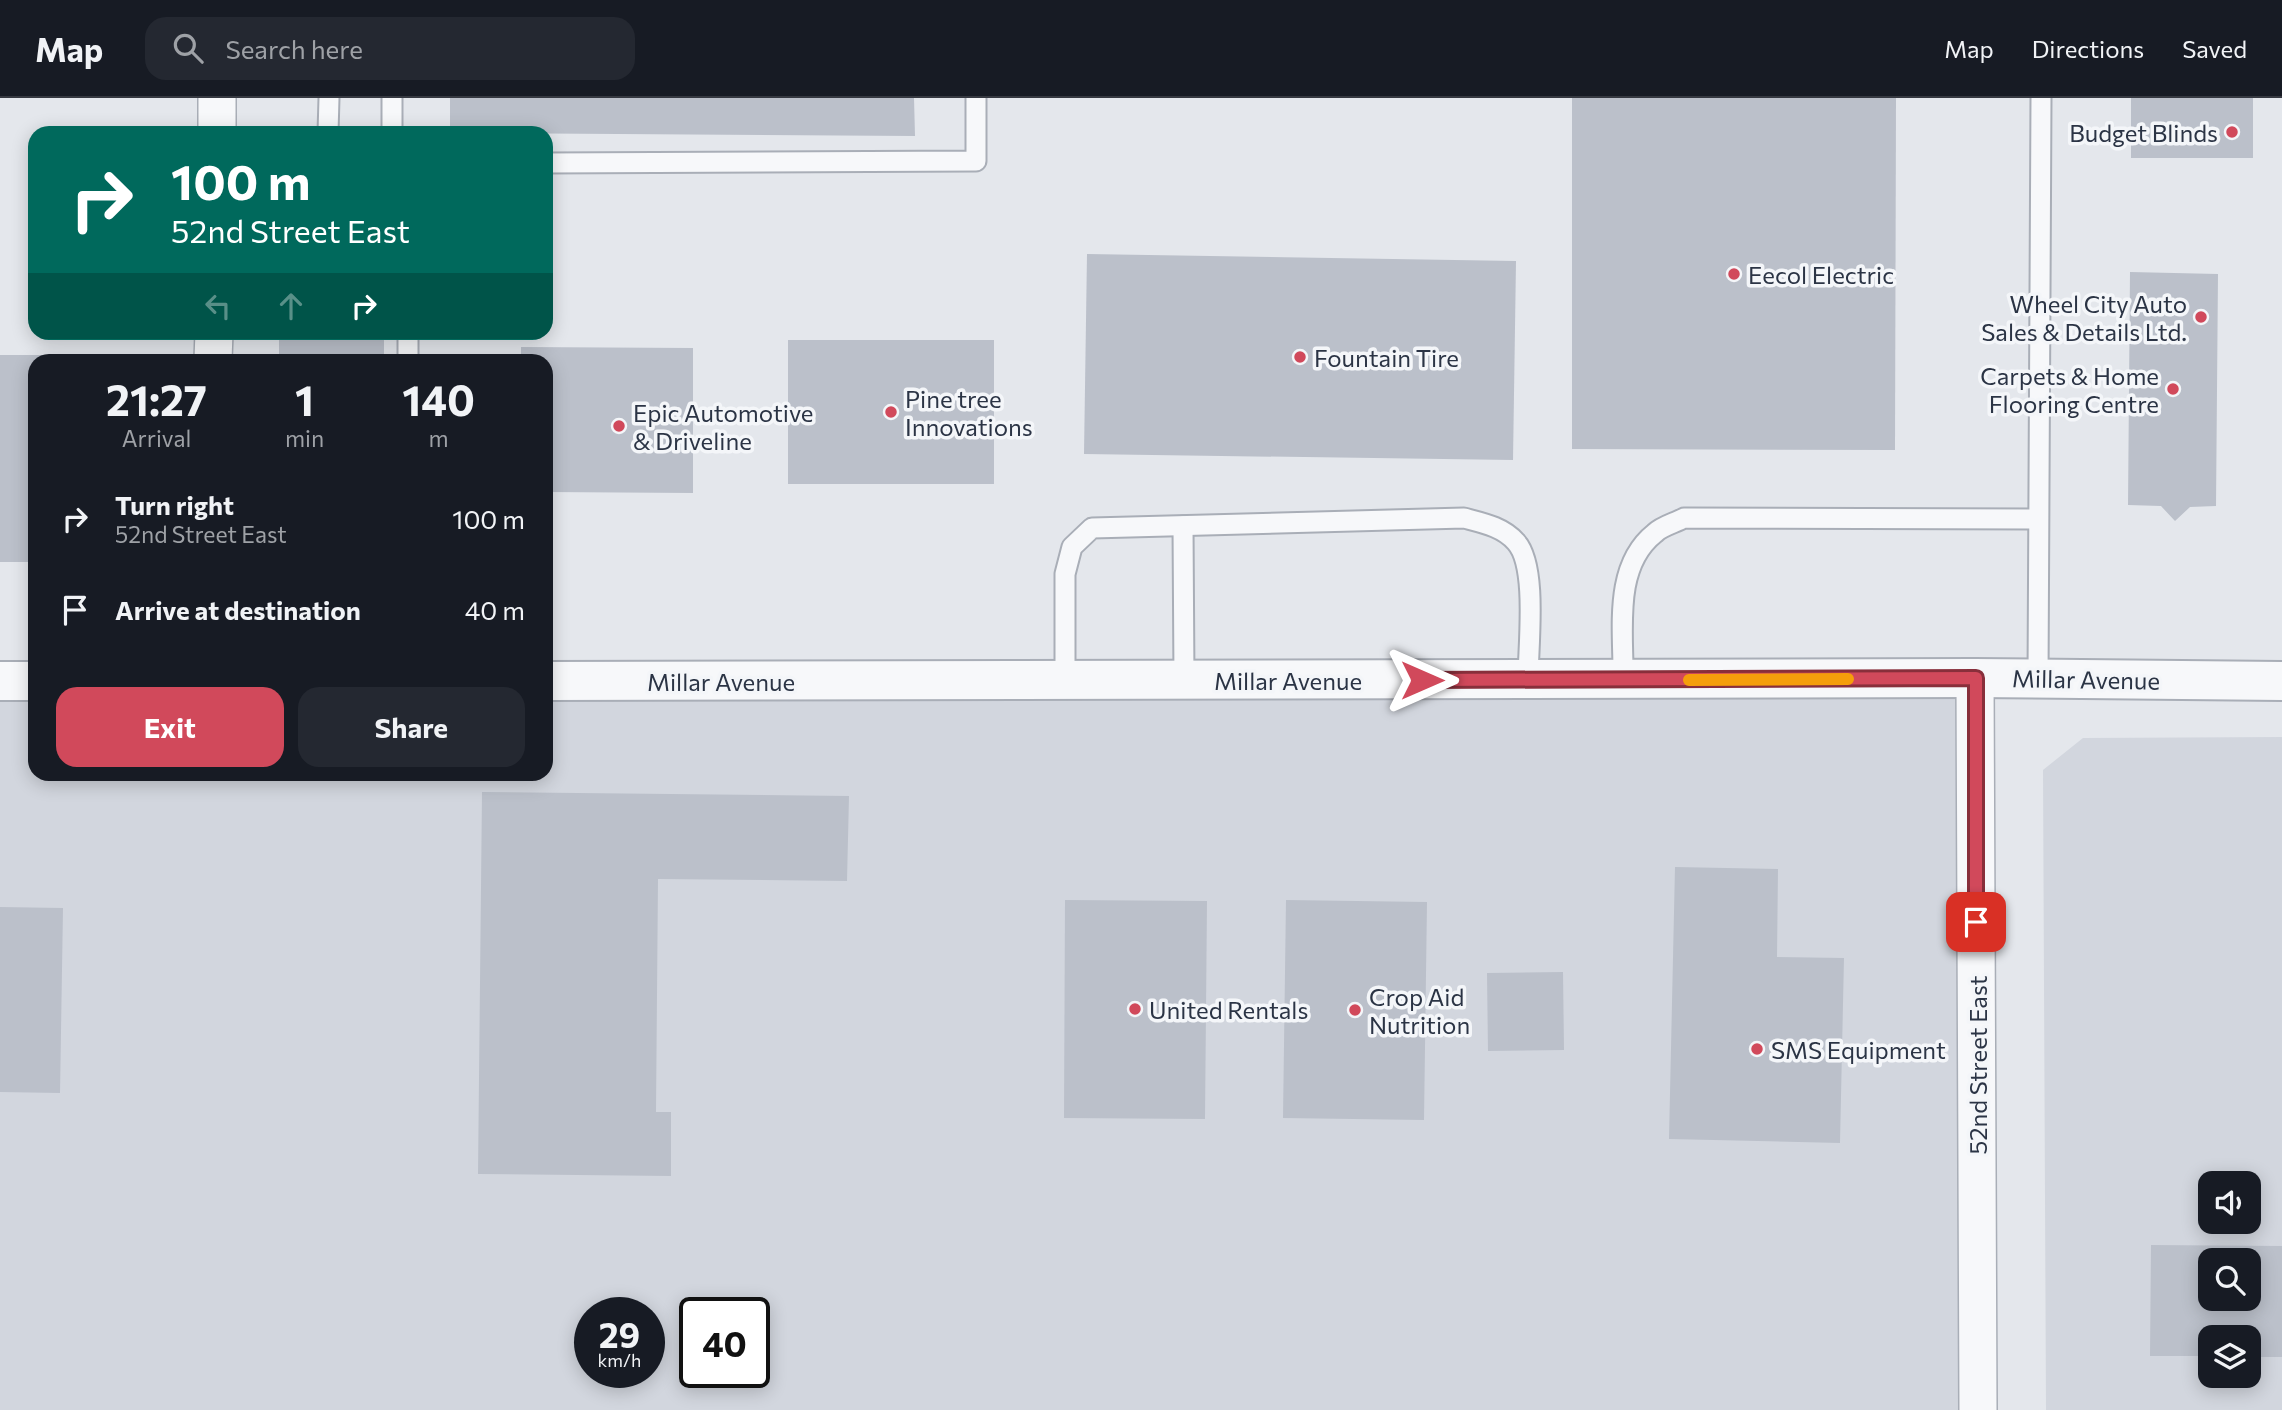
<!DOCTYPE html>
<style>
body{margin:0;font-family:Commissioner,sans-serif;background:#242831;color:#f1f3f6;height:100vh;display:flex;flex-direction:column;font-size:26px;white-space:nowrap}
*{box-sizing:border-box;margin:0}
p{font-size:23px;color:#9ea1a6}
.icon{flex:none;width:38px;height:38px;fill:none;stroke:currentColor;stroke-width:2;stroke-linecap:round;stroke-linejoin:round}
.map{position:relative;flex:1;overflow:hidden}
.side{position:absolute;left:28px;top:256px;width:525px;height:427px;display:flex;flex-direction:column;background:#171b24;border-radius:21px;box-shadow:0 4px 18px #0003}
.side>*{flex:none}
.top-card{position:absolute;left:28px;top:28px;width:525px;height:214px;border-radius:21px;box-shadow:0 4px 18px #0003;background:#00695c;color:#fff;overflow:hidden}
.tools{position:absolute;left:2198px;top:1073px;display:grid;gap:14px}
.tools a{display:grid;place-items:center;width:63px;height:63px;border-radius:14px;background:#171b24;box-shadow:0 4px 18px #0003;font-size:35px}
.speed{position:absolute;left:574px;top:1199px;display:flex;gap:14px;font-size:35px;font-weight:700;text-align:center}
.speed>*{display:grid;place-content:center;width:91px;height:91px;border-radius:50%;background:#171b24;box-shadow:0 4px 18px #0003;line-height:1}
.speed small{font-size:18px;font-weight:400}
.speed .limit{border:4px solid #111;border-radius:10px;background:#fff;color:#111}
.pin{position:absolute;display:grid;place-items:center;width:60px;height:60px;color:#fff;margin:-30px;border-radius:14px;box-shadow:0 4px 10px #0006}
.me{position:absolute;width:77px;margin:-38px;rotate:90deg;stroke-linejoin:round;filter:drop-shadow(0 0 5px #0008)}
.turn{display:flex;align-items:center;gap:24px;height:147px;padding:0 28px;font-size:32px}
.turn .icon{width:91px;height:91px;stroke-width:2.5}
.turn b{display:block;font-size:49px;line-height:60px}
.lanes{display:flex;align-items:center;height:66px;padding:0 28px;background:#0003;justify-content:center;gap:35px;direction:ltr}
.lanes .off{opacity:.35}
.eta{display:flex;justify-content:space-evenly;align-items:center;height:119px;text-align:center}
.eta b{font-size:42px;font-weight:700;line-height:49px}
.cta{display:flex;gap:14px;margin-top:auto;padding:14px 28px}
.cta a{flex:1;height:80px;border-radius:21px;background:#d1495b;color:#fff;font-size:28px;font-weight:700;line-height:80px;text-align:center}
.cta a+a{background:#242831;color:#f1f3f6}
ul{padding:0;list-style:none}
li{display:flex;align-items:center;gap:21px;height:91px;padding:0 28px}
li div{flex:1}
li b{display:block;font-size:26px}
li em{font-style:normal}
header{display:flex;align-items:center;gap:42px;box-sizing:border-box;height:98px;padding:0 35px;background:#171b24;border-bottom:2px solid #363941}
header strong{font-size:33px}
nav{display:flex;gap:38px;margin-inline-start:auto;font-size:24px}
.search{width:490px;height:63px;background:#242831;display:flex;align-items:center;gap:18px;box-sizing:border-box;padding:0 24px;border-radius:21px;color:#9ea1a6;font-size:26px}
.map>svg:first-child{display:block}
</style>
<header>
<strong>Map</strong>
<div class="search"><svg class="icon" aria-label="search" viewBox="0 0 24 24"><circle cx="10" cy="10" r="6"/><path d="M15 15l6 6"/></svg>Search here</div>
<nav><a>Map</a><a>Directions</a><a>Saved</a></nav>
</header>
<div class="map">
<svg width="2282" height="1312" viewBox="0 0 2282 1312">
<rect width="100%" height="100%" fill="#e4e7ec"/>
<g fill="#d2d6de" fill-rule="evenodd">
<path d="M1975,580L1978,1312H0V582H35V676H546V582ZM590,1214H649V1274H590ZM695,1214H754V1274H695Z"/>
<path d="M2282,639V1312H2046L2043,672L2083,640ZM2210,1085H2249V1124H2210ZM2210,1162H2249V1200H2210ZM2210,1239H2249V1278H2210Z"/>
</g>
<g fill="#bbc0ca" fill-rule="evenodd">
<polygon points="450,0 914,0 915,38 450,35"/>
<polygon points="1572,0 1896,0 1895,352 1572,351"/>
<rect x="2131" y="0" width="122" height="60"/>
<polygon points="1087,156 1516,163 1513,362 1084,356"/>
<polygon points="2130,174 2218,176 2216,408 2190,409 2175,423 2161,408 2128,407"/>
<rect x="279" y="234" width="105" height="28"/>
<rect x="788" y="242" width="206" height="144"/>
<polygon points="521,249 693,250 693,395 546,394 546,262 521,262"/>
<polygon points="0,257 69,257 69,262 35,262 35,464 0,464"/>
<polygon points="482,694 849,698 847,783 658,781 656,1014 671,1014 671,1078 478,1076"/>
<polygon points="1675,769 1778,771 1777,859 1844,860 1840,1045 1669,1041"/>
<polygon points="1065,802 1207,803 1205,1021 1064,1020"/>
<polygon points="1286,802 1427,804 1424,1022 1283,1020"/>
<polygon points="0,809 63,810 60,995 0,994"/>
<polygon points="1563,874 1564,952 1488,953 1487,875"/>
<path d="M2151,1147L2282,1148V1259H2249V1239H2210V1258H2150ZM2210,1162H2249V1200H2210Z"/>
</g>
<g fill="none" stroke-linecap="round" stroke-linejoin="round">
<g stroke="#a9aeb7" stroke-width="23">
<g id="service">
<polyline points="328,35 329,0"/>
<polyline points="392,35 392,0"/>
<polyline points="546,65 976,63 976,0"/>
<polyline points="408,234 408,262"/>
<polyline points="1183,428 1184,582"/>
<polyline points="2038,581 2041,0"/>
<path d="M1065,582V476L1072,449L1092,430L1464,420C1483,425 1503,429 1516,444C1538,468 1528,549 1528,582"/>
<path d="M1623,582C1624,534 1612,469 1655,435C1662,428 1675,425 1684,420L2037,421"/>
</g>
</g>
<g stroke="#a9aeb7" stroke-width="40">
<g id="minor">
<polyline points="217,35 217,0"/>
<polyline points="213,262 214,234"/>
<polyline points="1975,580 1978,1312"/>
</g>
</g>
<g stroke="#a9aeb7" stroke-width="42">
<g id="tertiary">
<polyline points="0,583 35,583"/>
<polyline points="546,583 1975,580 2282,583"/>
</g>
</g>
<use href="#service" stroke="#f7f8fa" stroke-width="19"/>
<use href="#minor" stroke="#f7f8fa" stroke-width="37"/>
<use href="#tertiary" stroke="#f7f8fa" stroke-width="38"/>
</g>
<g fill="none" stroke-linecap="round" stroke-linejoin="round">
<g stroke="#882f3b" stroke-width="18">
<polyline id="route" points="1422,582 1976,580 1976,824"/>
</g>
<use href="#route" stroke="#d1495b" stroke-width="12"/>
<polyline stroke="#f59e0b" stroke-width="12" points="1689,582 1848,581"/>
</g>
<g fill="#d1495b" stroke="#f4f6f9" stroke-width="2.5">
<circle cx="2232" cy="34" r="7"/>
<circle cx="1734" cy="176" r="7"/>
<circle cx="2201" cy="219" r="7"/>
<circle cx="1300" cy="259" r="7"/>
<circle cx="2173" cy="291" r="7"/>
<circle cx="891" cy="314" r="7"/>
<circle cx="619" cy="328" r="7"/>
<circle cx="1135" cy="911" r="7"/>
<circle cx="1355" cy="912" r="7"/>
<circle cx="1757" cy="951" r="7"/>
</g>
<g text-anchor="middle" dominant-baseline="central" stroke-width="7" stroke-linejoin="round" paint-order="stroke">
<g font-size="24" fill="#2b3445" stroke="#f4f6f9" text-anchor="start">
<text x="2218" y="34" text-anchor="end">Budget Blinds</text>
<text x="1748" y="176">Eecol Electric</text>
<text x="2187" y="205" text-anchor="end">Wheel City Auto<tspan x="2187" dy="28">Sales &amp; Details Ltd.</tspan></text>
<text x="1314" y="259">Fountain Tire</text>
<text x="2159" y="277" text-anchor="end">Carpets &amp; Home<tspan x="2159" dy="28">Flooring Centre</tspan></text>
<text x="905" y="300">Pine tree<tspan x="905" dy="28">Innovations</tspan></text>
<text x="633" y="314">Epic Automotive<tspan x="633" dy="28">&amp; Driveline</tspan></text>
<text x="1369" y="898">Crop Aid<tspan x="1369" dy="28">Nutrition</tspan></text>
<text x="1149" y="911">United Rentals</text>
<text x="1771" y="951">SMS Equipment</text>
</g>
<g font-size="24" fill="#2b3445" stroke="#f4f6f9">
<text transform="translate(2086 581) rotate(1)">Millar Avenue</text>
<text x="1288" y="582">Millar Avenue</text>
<text x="721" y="583">Millar Avenue</text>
<text transform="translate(1977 967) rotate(-90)">52nd Street East</text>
</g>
</g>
</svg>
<div class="tools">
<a><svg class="icon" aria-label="sound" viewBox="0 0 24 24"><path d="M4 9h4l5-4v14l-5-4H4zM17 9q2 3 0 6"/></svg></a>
<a><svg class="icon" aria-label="search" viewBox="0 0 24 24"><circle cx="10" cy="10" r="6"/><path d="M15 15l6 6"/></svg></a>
<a><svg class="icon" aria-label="layers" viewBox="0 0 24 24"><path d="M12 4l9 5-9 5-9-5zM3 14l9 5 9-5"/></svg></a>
</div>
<div class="speed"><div>29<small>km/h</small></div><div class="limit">40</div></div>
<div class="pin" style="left:1976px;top:824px;background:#d93025"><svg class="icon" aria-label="arrive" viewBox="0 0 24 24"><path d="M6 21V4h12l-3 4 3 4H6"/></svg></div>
<svg class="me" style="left:1422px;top:582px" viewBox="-20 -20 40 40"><path d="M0-17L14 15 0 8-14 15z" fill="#d1495b" stroke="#fff" stroke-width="4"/></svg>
<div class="top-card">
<div class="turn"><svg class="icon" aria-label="right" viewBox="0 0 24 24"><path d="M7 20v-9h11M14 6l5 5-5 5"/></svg><div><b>100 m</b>52nd Street East</div></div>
<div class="lanes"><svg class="icon off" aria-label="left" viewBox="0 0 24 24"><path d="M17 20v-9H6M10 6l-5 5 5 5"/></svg><svg class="icon off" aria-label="ahead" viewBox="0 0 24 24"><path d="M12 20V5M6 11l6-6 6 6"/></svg><svg class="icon" aria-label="right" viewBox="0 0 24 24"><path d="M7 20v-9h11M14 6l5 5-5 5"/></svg></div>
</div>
<section class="side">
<div class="eta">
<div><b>21:27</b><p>Arrival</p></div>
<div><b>1</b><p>min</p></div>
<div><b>140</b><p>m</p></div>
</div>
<ul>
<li><svg class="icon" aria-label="right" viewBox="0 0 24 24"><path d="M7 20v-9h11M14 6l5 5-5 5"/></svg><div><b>Turn right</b><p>52nd Street East</p></div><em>100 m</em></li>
<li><svg class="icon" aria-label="arrive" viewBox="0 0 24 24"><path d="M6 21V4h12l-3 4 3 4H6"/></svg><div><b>Arrive at destination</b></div><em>40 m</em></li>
</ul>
<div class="cta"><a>Exit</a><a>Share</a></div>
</section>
</div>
